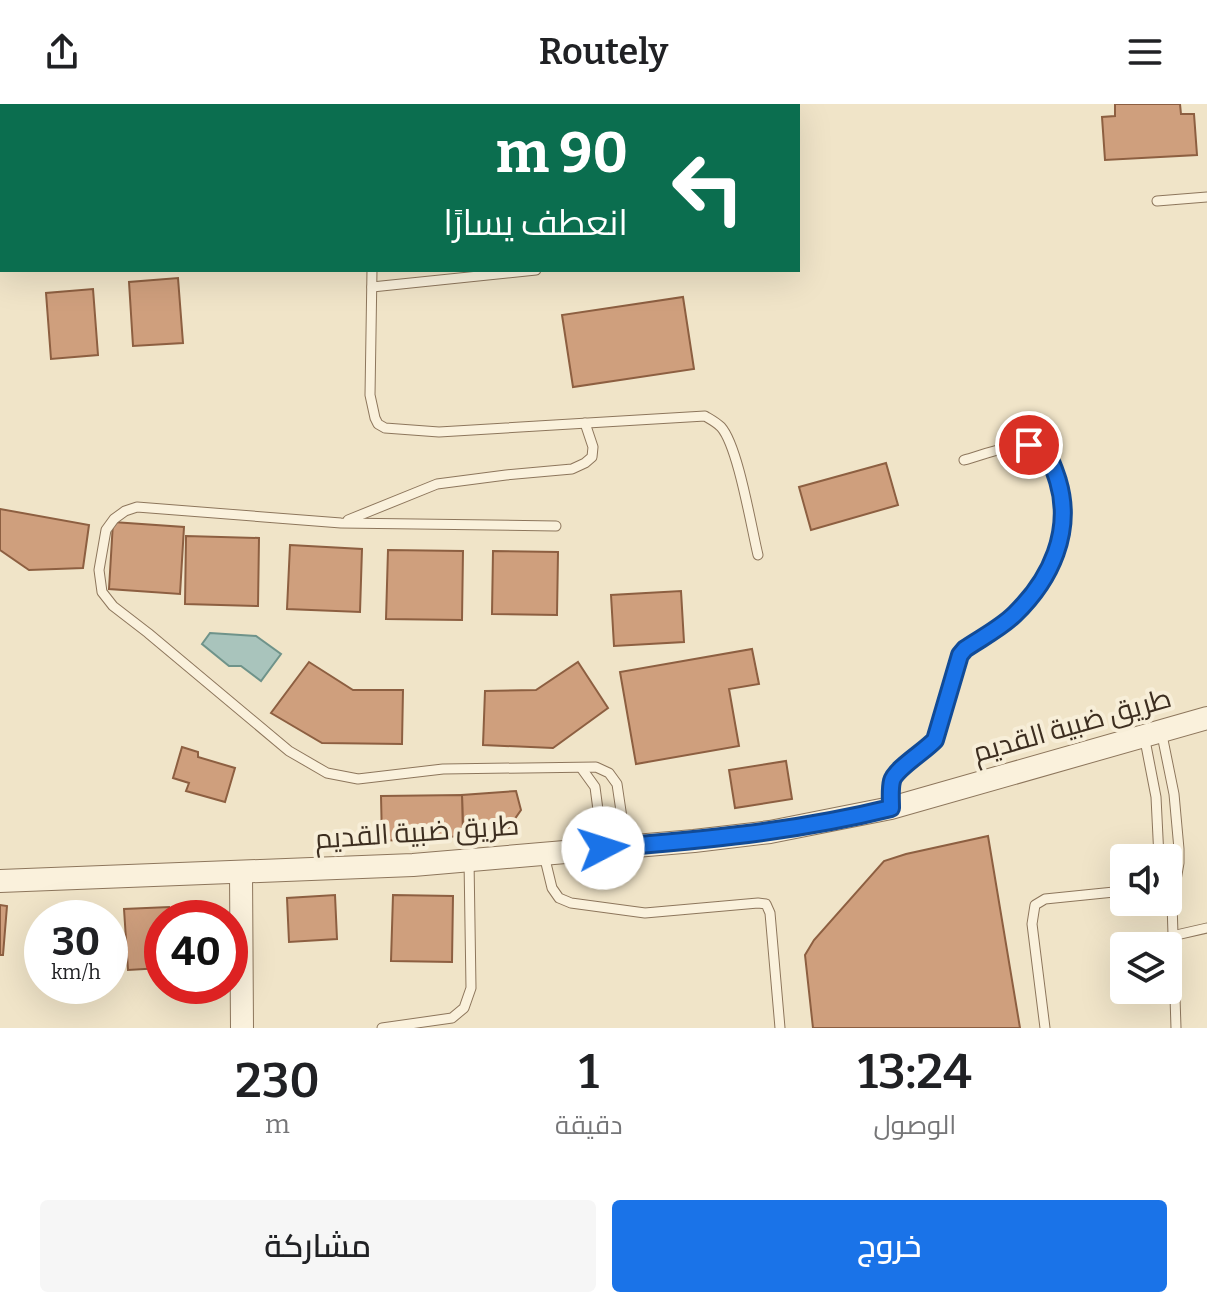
<!DOCTYPE html>
<html lang="ar">
<meta charset="utf-8">
<style>
body{margin:0;font-family:Bitter,Cairo,serif;background:#f6f6f6;color:#202124;direction:rtl;height:100vh;display:flex;flex-direction:column;font-size:30px;white-space:nowrap}
*{box-sizing:border-box;margin:0}
p{font-size:26px;color:#757577}
.icon{flex:none;width:44px;height:44px;fill:none;stroke:currentColor;stroke-width:2;stroke-linecap:round;stroke-linejoin:round}
.map{position:relative;height:924px;overflow:hidden;direction:ltr}
.panel{display:flex;flex-direction:column;background:#fff;flex:1}
.panel>*{flex:none}
.top-card{position:absolute;left:0px;top:0px;width:800px;height:168px;box-shadow:0 8px 32px #0002;direction:rtl;background:#0b6e4f;color:#fff;overflow:hidden}
.controls{position:absolute;left:1110px;top:740px;display:grid;gap:16px}
.controls a{display:grid;place-items:center;width:72px;height:72px;border-radius:8px;background:#fff;box-shadow:0 8px 32px #0002;font-size:40px}
.speed{position:absolute;left:24px;top:796px;display:flex;gap:16px;font-size:40px;font-weight:700;text-align:center}
.speed>*{display:grid;place-content:center;width:104px;height:104px;border-radius:50%;background:#fff;box-shadow:0 8px 32px #0002;line-height:1}
.speed small{font-size:20px;font-weight:400}
.speed .limit{border:12px solid #d22;background:#fff;color:#111}
.pin{position:absolute;display:grid;place-items:center;width:68px;height:68px;color:#fff;margin:-34px;border:4px solid #fff;border-radius:50%;box-shadow:0 2px 8px #0007}
.me{position:absolute;width:88px;margin:-44px;rotate:85deg;stroke-linejoin:round;filter:drop-shadow(0 0 6px #0008)}
.turn{display:flex;align-items:center;gap:28px;height:168px;padding:0 40px;font-size:36px}
.turn .icon{width:104px;height:104px;stroke-width:2.5}
.turn b{display:block;font-size:56px;line-height:68px}
.eta{display:flex;justify-content:space-evenly;align-items:center;height:136px;text-align:center}
.eta b{font-size:48px;font-weight:600;line-height:56px}
.action{display:flex;gap:16px;margin-top:auto;padding:16px 40px}
.action a{flex:1;height:92px;border-radius:8px;background:#1a73e8;color:#fff;font-size:32px;font-weight:600;line-height:92px;text-align:center}
.action a+a{background:#f6f6f6;color:#202124}
header{display:flex;justify-content:space-between;align-items:center;height:104px;padding:0 40px;background:#fff;font-size:36px;font-weight:600}
.map>svg:first-child{display:block}
</style>
<header><svg class="icon" aria-label="menu" viewBox="0 0 24 24"><path d="M4 6h16M4 12h16M4 18h16"/></svg>Routely<svg class="icon" aria-label="share" viewBox="0 0 24 24"><path d="M12 15V3M7 8l5-5 5 5M5 13v7h14v-7"/></svg></header>
<div class="map">
<svg width="1207" height="924" viewBox="0 0 1207 924">
<rect width="100%" height="100%" fill="#f0e4c8"/>
<polygon fill="#a9c4bc" stroke="#6f938a" stroke-width="2" points="210,529 256,532 281,550 261,577 241,562 229,562 202,540"/>
<g fill="#cf9f7d" stroke="#8d5f41" stroke-width="2">
<polygon points="1115,0 1180,0 1181,10 1194,10 1197,51 1105,56 1102,13 1115,12"/>
<polygon points="178,174 183,239 133,242 129,178"/>
<polygon points="93,185 98,251 51,255 46,189"/>
<polygon points="683,193 694,265 573,283 562,211"/>
<polygon points="886,359 898,401 811,426 799,383"/>
<polygon points="0,405 89,421 83,464 29,466 0,446"/>
<polygon points="113,418 184,423 180,490 109,485"/>
<polygon points="186,432 259,434 258,502 185,500"/>
<polygon points="290,441 362,445 360,508 287,505"/>
<polygon points="388,446 463,447 462,516 386,515"/>
<polygon points="493,447 558,448 557,511 492,510"/>
<polygon points="681,487 684,538 614,542 611,491"/>
<polygon points="752,545 759,580 729,585 739,642 636,660 620,568"/>
<polygon points="309,558 353,586 403,586 402,640 322,639 271,609"/>
<polygon points="578,558 608,604 553,644 483,641 485,587 536,586"/>
<polygon points="182,643 198,648 198,653 235,664 225,698 186,687 189,679 173,674"/>
<polygon points="786,657 792,695 735,704 729,666"/>
<polygon points="516,687 521,706 505,729 463,732 462,691"/>
<polygon points="462,691 463,732 382,737 381,692"/>
<polygon points="988,732 1020,924 813,924 805,851 814,836 884,757 906,750"/>
<polygon points="335,791 337,835 289,838 287,794"/>
<polygon points="393,791 453,792 452,858 391,857"/>
<polygon points="0,801 7,802 3,851 0,851"/>
<polygon points="169,803 170,814 162,814 162,864 128,866 124,805"/>
</g>
<g fill="none" stroke-linecap="round" stroke-linejoin="round">
<g stroke="#8d765c" stroke-width="11">
<g id="service">
<polyline points="366,2 366,0"/>
<polyline points="384,2 385,0"/>
<polyline points="1157,97 1207,93"/>
<path d="M372,166L370,291L375,314L378,320L385,324L439,328L705,312C710,315 716,318 721,323C738,342 751,422 758,451"/>
<polyline points="372,183 536,166"/>
<polyline points="348,416 437,380 506,371 572,365 585,359 592,353 593,343 585,319"/>
<polyline points="556,422 341,419 137,403 125,407 114,415 106,426 99,466 102,488 113,502 148,529 289,647 327,669 358,675 443,665 596,663 609,669 617,680 626,741"/>
<polyline points="1161,626 1174,690 1179,745 1179,759 1172,799 1176,924"/>
<polyline points="1144,631 1156,693 1159,754"/>
<polyline points="582,665 595,683 603,744"/>
<path d="M891,704C891,695 890,685 892,677C895,665 925,647 935,636L960,551L965,545C991,527 1021,510 1040,483C1047,472 1055,456 1059,444C1066,422 1063,351 1036,343C1017,337 983,351 964,356"/>
<polyline points="544,751 552,784 559,794 571,799 645,809 758,799 766,800 770,809 780,924"/>
<polyline points="1172,832 1207,824"/>
<polyline points="382,924 452,914 464,904 471,884 469,756"/>
<polyline points="1045,924 1032,820 1035,801 1045,795 1124,787"/>
</g>
</g>
<g stroke="#8d765c" stroke-width="24">
<g id="tertiary">
<polyline points="241,768 242,924"/>
<polyline points="0,777 413,761 694,737 770,728 891,704 1207,614"/>
</g>
</g>
<use href="#service" stroke="#faf1dc" stroke-width="9"/>
<use href="#tertiary" stroke="#faf1dc" stroke-width="22"/>
</g>
<g fill="none" stroke-linecap="round" stroke-linejoin="round">
<g stroke="#114b97" stroke-width="20">
<path id="route" d="M603,744C702,736 794,728 891,704C891,695 890,685 892,677C895,665 925,647 935,636L960,551L965,545C981,534 1001,524 1015,510C1051,475 1073,427 1058,377C1052,359 1049,345 1029,341"/>
</g>
<use href="#route" stroke="#1a73e8" stroke-width="14"/>
</g>
<g text-anchor="middle" dominant-baseline="central" stroke-width="8" stroke-linejoin="round" paint-order="stroke">
<g font-size="28" fill="#3d2e20" stroke="#f7eed8">
<text transform="translate(1072 621) rotate(-16)">طريق ضبية القديم</text>
<text transform="translate(417 728) rotate(-4)">طريق ضبية القديم</text>
</g>
</g>
</svg>
<div class="controls">
<a><svg class="icon" aria-label="sound" viewBox="0 0 24 24"><path d="M4 9h4l5-4v14l-5-4H4zM17 9q2 3 0 6"/></svg></a>
<a><svg class="icon" aria-label="layers" viewBox="0 0 24 24"><path d="M12 4l9 5-9 5-9-5zM3 14l9 5 9-5"/></svg></a>
</div>
<div class="speed"><div>30<small>km/h</small></div><div class="limit">40</div></div>
<div class="pin" style="left:1029px;top:341px;background:#d93025"><svg class="icon" aria-label="arrive" viewBox="0 0 24 24"><path d="M6 21V4h12l-3 4 3 4H6"/></svg></div>
<svg class="me" style="left:603px;top:744px" viewBox="-20 -20 40 40"><circle r="19" fill="#fff"/><path d="M0-13L10 11 0 6-10 11z" fill="#1a73e8"/></svg>
<div class="top-card">
<div class="turn"><svg class="icon" aria-label="left" viewBox="0 0 24 24"><path d="M17 20v-9H6M10 6l-5 5 5 5"/></svg><div><b>90 m</b>انعطف يسارًا</div></div>
</div>
</div>
<section class="panel">
<div class="eta">
<div><b>13:24</b><p>الوصول</p></div>
<div><b>1</b><p>دقيقة</p></div>
<div><b>230</b><p>m</p></div>
</div>
<div class="action"><a>خروج</a><a>مشاركة</a></div>
</section>
